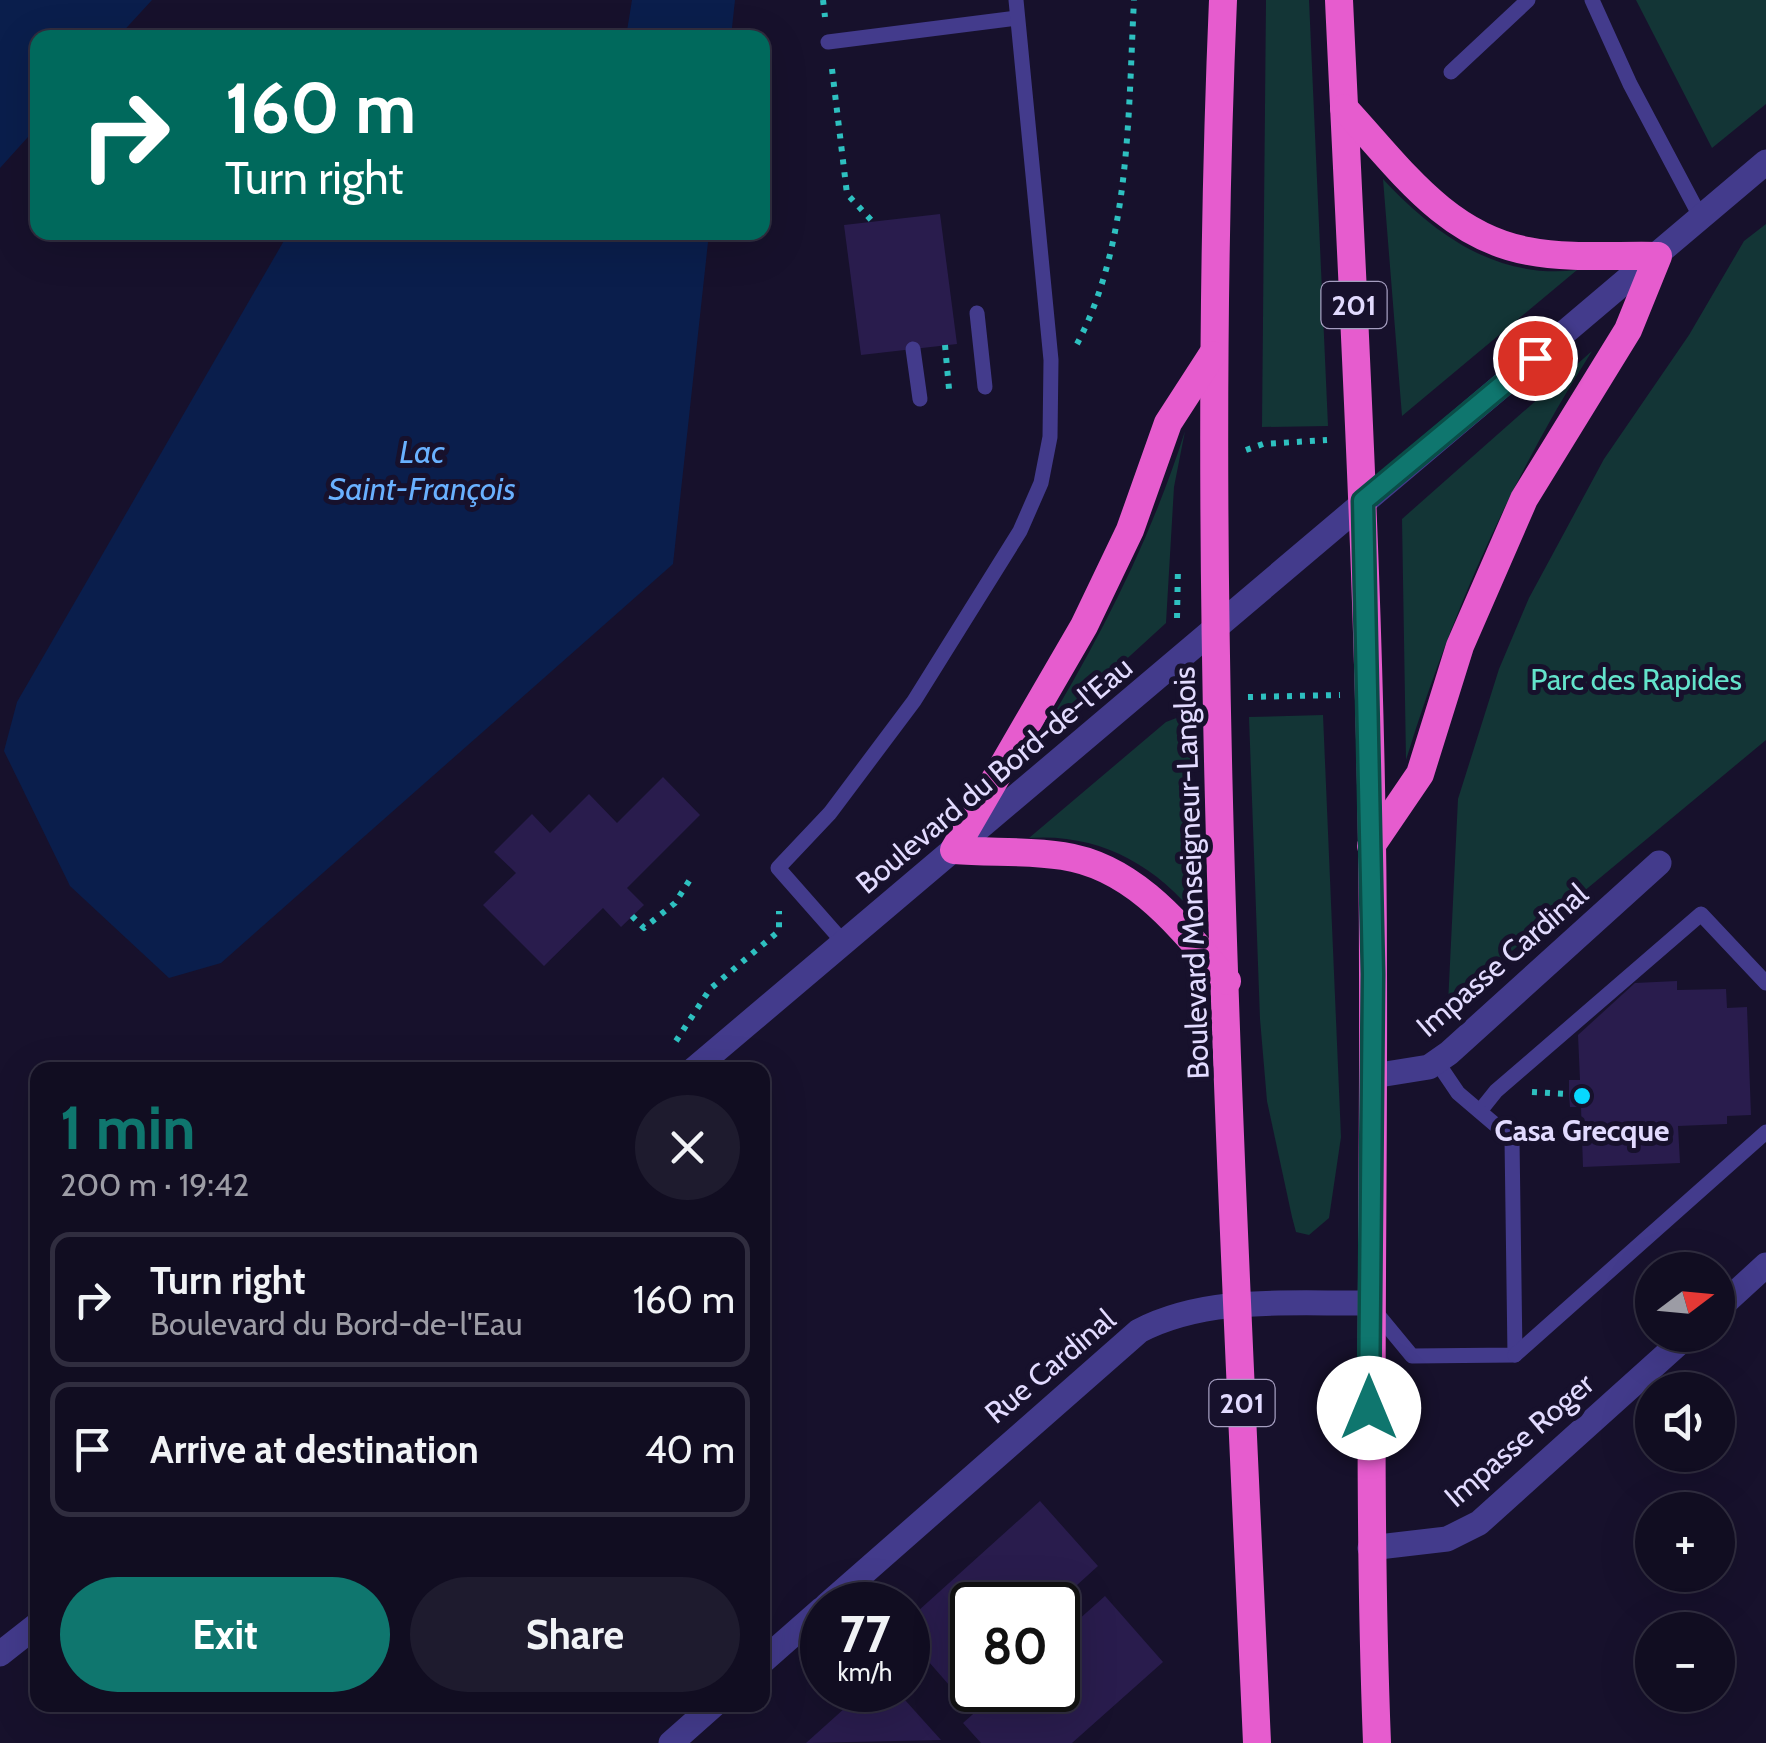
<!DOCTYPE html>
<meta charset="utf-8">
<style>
body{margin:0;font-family:Cabin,sans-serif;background:#1e1b2e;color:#f1f3f6;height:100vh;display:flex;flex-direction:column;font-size:38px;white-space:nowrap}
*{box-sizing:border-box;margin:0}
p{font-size:32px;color:#9c9ca5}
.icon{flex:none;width:55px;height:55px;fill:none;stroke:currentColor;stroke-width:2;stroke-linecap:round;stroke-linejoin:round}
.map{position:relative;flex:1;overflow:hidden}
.details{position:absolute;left:30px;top:1062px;width:740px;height:650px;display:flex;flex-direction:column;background:#110d21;border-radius:20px;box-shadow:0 10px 40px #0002,0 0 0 2px #302d3f}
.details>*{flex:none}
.guide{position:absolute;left:30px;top:30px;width:740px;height:210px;border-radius:20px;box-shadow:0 10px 40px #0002,0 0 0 2px #302d3f;background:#00695c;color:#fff;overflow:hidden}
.needle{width:65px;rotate:74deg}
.tools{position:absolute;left:1635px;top:1252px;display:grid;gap:20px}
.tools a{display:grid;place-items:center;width:100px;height:100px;border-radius:50%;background:#110d21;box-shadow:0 10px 40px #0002,0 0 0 2px #302d3f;font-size:50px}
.speed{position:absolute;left:800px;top:1582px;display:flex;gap:20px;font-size:50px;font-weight:700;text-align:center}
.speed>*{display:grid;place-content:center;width:130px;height:130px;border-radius:50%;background:#110d21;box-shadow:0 10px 40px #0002,0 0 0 2px #302d3f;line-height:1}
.speed small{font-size:25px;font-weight:400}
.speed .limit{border:5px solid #111;border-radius:15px;background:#fff;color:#111}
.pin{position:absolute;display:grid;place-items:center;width:85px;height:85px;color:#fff;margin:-42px;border:5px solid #fff;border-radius:50%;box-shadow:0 2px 10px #0007}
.me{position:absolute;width:110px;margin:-55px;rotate:0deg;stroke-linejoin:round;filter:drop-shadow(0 0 8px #0008)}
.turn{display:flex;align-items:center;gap:35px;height:210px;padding:0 30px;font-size:45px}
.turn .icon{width:130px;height:130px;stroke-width:2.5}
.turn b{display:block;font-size:70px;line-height:85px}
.round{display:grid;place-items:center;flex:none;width:105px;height:105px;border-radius:52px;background:#1e1b2e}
.overview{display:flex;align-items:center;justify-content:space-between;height:170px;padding:0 30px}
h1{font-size:60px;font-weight:700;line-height:75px;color:#0f766e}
.primary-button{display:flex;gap:20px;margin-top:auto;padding:20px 30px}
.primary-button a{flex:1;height:115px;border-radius:60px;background:#0f766e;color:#fff;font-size:40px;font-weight:700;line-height:115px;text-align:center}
.primary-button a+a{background:#1e1b2e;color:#f1f3f6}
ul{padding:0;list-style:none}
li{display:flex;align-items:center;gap:30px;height:135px;margin:0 20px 15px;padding:0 10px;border:5px solid #302d3f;border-radius:20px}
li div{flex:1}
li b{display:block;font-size:38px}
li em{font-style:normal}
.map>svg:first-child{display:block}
</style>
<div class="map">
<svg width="1766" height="1743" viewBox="0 0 1766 1743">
<rect width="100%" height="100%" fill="#17112c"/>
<g fill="#133536">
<polygon points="1266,0 1309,0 1328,426 1262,427"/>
<polygon points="1636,0 1766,0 1766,104 1712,148"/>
<path d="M1383,179C1434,234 1497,280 1577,270L1402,416Z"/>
<polygon points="1766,224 1766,740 1448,1004 1458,799 1499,669 1529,598 1604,459 1689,335 1744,241"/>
<path d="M1592,351C1510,480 1451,614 1406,760L1402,519Z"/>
<path d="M1185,431L1174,487L1166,623L1039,739C1099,640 1150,542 1185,431Z"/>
<path d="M1192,712L1198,918C1155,864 1098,833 1029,838L1166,722Z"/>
<polygon points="1323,715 1341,1137 1329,1218 1309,1235 1296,1232 1292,1217 1267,1101 1260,1019 1249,717"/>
</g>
<g fill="#0a1e4c">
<polygon points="0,0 152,0 118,37 38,38 37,127 0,168"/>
<polygon points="632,0 735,0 731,37 626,37"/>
<polygon points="289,232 709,233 673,564 221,963 169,978 70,886 4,751 17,702"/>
</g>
<g fill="#291c4d">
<polygon points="940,214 957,344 861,355 844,225"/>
<polygon points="663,777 700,815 627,888 644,905 621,927 603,908 544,966 483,905 516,873 494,852 532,814 550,833 589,794 617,823"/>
<polygon points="1677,981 1677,990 1726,989 1727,1008 1747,1007 1751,1115 1727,1116 1727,1124 1678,1126 1680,1163 1583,1167 1581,1107 1570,1107 1569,1094 1569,1080 1580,1080 1578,1035 1635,983"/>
<polygon points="1040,1501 1098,1566 1055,1605 972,1605 972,1679 956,1693 908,1638 908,1620"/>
<polygon points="1105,1596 1163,1662 1072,1743 981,1743 963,1723 1000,1690 1058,1690 1058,1638"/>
<polygon points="865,1690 896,1690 941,1740 806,1743"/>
</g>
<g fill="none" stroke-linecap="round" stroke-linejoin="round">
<g stroke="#2ec0c0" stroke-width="6" stroke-dasharray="5 8" stroke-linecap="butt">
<polyline points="823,0 825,17"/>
<polyline points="832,69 847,194 873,222"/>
<path d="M1077,344C1131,242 1128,112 1134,0"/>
<polyline points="945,345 949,389"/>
<polyline points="1246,450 1263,444 1327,440"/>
<polyline points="1177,618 1178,566"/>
<polyline points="1248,697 1340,695"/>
<polyline points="632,916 644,928 675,903 691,878"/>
<polyline points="676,1041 710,989 779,931 779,911"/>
<polyline points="1532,1092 1569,1094"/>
</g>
<g stroke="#433b8c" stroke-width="15">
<polyline points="1592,0 1630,84 1701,218"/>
<polyline points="828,42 1017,18"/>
<polyline points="1451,72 1528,0"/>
<polyline points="977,313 985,387"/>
<polyline points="913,349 920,399"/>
<polyline points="845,944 778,868 830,813 914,701 1020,531 1041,483 1050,437 1051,360 1016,0"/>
<polyline points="1480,1111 1496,1091 1701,914 1766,983"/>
<polyline points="1374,1310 1412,1356 1515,1355 1512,1139 1458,1093 1437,1062"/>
<polyline points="1515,1355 1766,1132"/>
</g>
<g stroke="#433b8c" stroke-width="25">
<polyline points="1373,1076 1429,1067 1449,1053 1659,863"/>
<polyline points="1718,1309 1766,1265"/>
<polyline points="1370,1548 1447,1539 1479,1523 1688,1335"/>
<path d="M827,1605L1139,1331C1208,1295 1293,1304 1369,1303"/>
<polyline points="762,1662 822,1609"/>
<polyline points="671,1743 714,1705"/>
</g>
<g stroke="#433b8c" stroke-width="25">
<polyline points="693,1070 1766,162"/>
<polyline points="0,1654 38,1624"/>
</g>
<g stroke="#e65cce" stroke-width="28">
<path d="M1223,0C1198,581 1231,1163 1257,1743"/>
<path d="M1339,0C1354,324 1373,648 1373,972C1374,1229 1367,1486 1377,1743"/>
<path d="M1344,108C1398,166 1445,236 1528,251C1569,259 1615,255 1658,256L1628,330L1524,499L1460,646L1420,774L1371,846"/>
<path d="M1212,355L1168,423L1130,530L1084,626L954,850C990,853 1027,850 1063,856C1136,867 1182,929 1227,981"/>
</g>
</g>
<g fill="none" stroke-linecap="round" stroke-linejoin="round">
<g stroke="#0a4d48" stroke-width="25">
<polyline id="route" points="1369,1408 1373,974 1363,501 1535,358"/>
</g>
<use href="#route" stroke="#0f766e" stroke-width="18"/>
</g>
<circle fill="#07d8ff" stroke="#17112c" stroke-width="4" cx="1582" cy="1096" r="10"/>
<g text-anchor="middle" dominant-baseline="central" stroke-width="10" stroke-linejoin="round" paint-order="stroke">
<g fill="#17112c" stroke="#a59ec0" stroke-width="2.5">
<rect x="1321.5" y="282" width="65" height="46" rx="8"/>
<rect x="1209.5" y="1380" width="65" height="46" rx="8"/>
</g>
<g font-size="28" font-weight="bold" fill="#e2dbff">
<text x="1354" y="305">201</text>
<text x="1242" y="1403">201</text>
</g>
<g font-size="30" fill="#63e3cb" stroke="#17112c">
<text x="1636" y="679">Parc des Rapides</text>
</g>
<g font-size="30" fill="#e2dbff" stroke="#17112c">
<text transform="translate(994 775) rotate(-40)">Boulevard du Bord-de-l'Eau</text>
<text transform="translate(1191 873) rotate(-92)">Boulevard Monseigneur-Langlois</text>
<text transform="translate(1502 960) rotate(-41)">Impasse Cardinal</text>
<text transform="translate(1050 1366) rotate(-40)">Rue Cardinal</text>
<text transform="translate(1519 1440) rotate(-41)">Impasse Roger</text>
</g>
<g font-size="30" font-weight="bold" fill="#e2dbff" stroke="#17112c">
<text x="1582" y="1130">Casa Grecque</text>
</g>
<g font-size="32" font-style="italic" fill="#69b1ff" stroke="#17112c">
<text x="422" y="451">Lac<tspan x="422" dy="37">Saint-François</tspan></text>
</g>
</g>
</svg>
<div class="tools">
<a><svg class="needle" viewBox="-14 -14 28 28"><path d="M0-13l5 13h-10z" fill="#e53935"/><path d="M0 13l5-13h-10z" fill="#9c9ca5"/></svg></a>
<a><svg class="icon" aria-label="sound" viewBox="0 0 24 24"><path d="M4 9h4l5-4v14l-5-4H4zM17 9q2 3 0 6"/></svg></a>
<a>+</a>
<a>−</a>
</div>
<div class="speed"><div>77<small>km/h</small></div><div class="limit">80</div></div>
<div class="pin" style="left:1535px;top:358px;background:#d93025"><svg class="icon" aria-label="arrive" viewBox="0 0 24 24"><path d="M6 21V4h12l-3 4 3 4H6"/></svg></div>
<svg class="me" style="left:1369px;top:1408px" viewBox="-20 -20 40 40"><circle r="19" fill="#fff"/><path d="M0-13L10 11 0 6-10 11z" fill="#0f766e"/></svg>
<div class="guide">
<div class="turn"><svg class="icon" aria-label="right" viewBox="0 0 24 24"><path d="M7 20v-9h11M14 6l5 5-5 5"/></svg><div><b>160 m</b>Turn right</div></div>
</div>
<section class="details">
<div class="overview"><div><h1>1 min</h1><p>200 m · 19:42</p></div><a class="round"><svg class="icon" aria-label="close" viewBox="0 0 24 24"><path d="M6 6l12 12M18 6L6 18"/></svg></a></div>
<ul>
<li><svg class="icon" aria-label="right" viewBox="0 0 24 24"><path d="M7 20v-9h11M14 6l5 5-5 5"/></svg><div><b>Turn right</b><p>Boulevard du Bord-de-l'Eau</p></div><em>160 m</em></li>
<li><svg class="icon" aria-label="arrive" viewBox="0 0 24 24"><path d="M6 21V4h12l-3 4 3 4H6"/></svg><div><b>Arrive at destination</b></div><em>40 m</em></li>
</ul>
<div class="primary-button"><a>Exit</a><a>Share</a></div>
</section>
</div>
